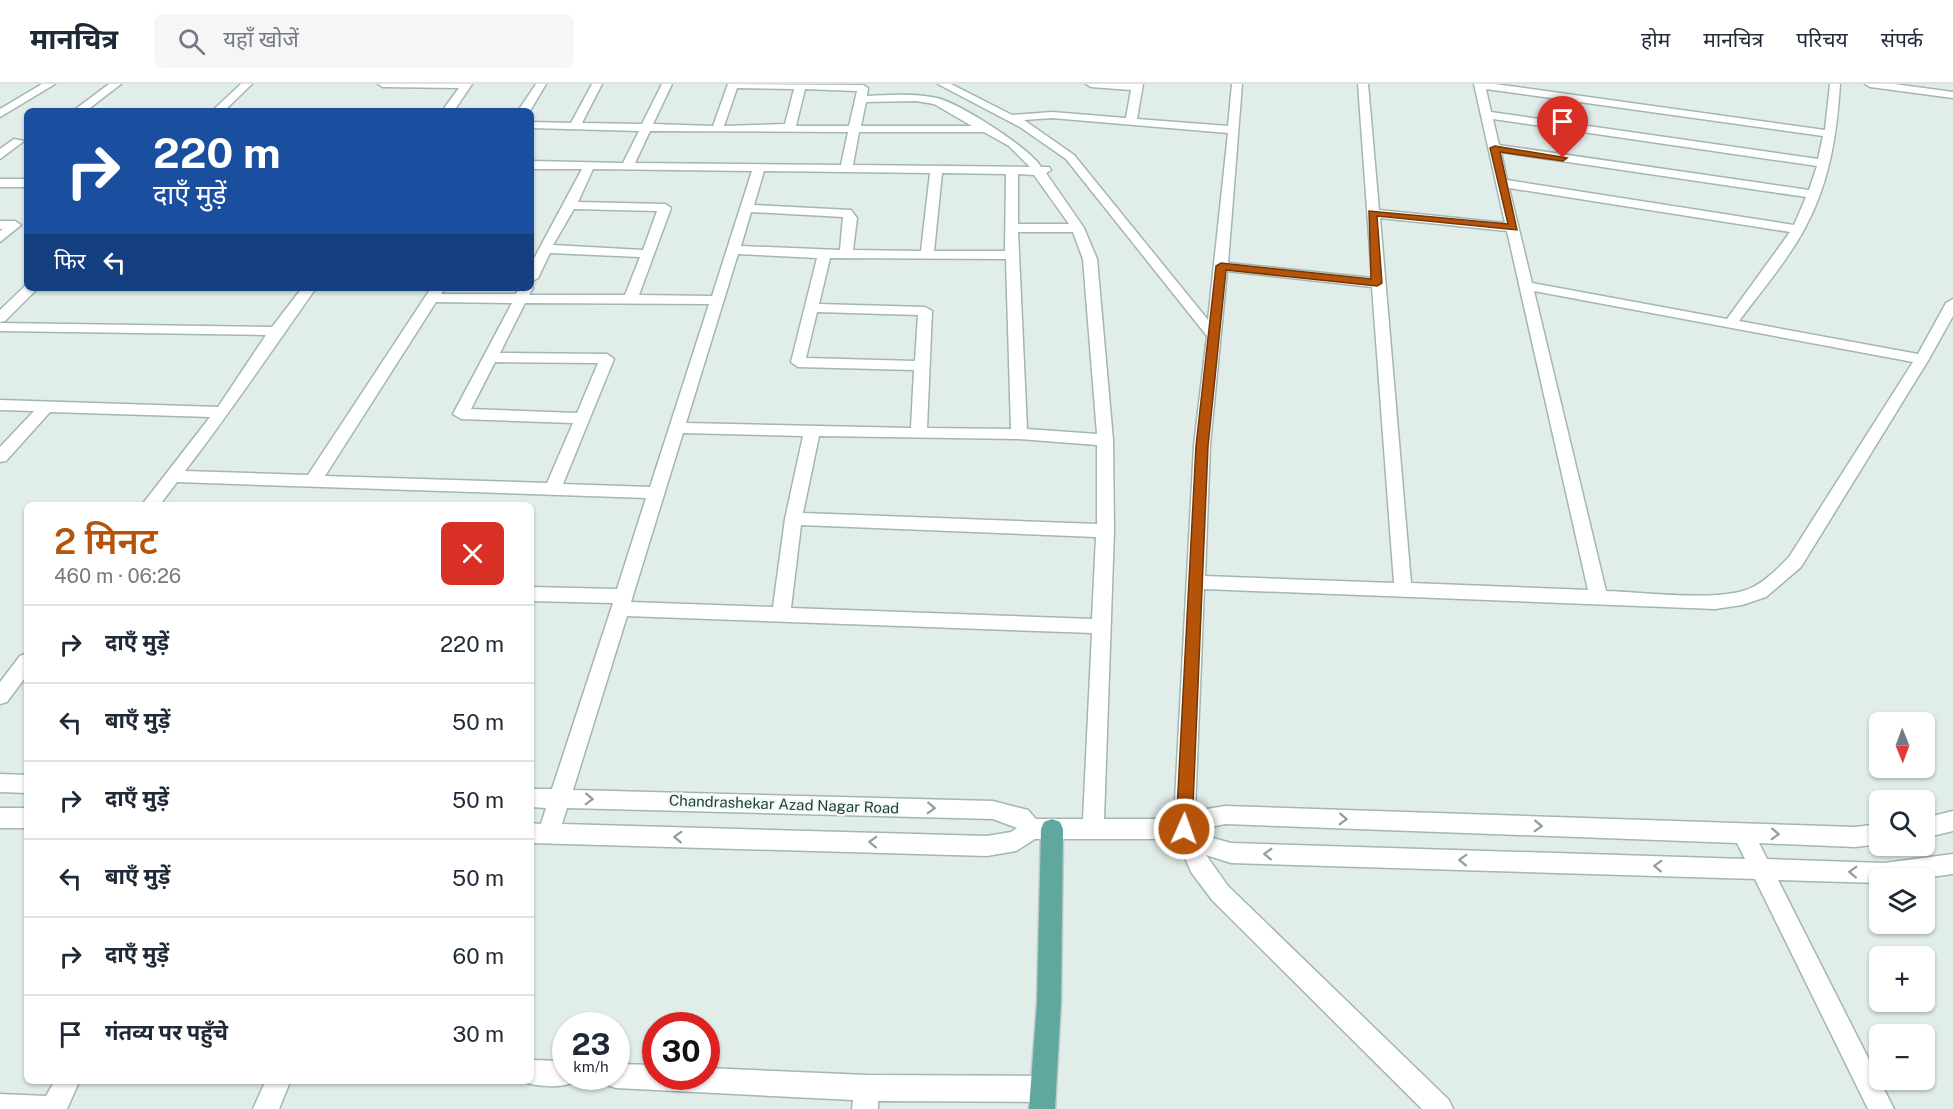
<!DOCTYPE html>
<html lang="hi">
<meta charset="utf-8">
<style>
body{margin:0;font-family:"Public Sans","Noto Sans Devanagari",sans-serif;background:#f6f6f7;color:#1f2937;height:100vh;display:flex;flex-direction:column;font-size:22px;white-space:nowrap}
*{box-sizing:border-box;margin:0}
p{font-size:20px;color:#747a83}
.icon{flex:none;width:33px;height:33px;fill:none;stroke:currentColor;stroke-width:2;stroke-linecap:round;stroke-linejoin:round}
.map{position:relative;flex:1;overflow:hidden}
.sheet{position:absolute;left:24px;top:418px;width:510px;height:582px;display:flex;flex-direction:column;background:#fff;border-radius:9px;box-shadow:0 2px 4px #0004}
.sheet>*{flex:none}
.guide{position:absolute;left:24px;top:24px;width:510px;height:183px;border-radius:9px;box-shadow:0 2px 4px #0004;background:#1a4fa0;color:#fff;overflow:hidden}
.needle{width:39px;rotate:179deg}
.buttons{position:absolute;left:1869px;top:628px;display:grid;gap:12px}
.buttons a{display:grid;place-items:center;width:66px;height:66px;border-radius:9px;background:#fff;box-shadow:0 2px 4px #0004;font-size:30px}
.speed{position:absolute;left:552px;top:928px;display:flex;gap:12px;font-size:30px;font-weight:700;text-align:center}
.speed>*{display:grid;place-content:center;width:78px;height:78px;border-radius:50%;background:#fff;box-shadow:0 2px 4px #0004;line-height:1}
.speed small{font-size:15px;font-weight:400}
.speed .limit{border:9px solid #d22;background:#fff;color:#111}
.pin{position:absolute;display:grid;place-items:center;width:51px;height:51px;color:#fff;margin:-62px -26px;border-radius:50% 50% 50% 0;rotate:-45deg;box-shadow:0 0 6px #0007}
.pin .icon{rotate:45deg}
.me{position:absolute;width:66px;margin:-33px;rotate:2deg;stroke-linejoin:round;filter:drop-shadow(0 0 4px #0008)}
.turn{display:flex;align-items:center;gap:21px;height:126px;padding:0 30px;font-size:27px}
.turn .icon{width:78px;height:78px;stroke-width:2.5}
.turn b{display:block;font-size:42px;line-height:51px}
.then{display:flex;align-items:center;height:57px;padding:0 30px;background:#0003;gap:12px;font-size:22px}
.round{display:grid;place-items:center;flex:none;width:63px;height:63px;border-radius:9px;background:#f6f6f7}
.head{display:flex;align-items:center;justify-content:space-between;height:102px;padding:0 30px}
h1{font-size:36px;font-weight:600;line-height:45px;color:#b45309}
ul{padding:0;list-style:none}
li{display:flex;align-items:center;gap:18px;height:78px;padding:0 30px;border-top:2px solid #e0e1e3}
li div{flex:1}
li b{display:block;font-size:22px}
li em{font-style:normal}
header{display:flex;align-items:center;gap:36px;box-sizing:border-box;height:84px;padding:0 30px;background:#fff;border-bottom:2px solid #e0e1e3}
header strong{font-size:28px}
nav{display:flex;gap:33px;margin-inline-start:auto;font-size:21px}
.search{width:420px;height:54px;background:#f6f6f7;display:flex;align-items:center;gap:15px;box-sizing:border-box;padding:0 21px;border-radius:9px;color:#747a83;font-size:22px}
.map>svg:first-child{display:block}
</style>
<header>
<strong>मानचित्र</strong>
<div class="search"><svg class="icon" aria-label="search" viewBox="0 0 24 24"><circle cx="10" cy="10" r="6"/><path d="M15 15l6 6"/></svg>यहाँ खोजें</div>
<nav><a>होम</a><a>मानचित्र</a><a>परिचय</a><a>संपर्क</a></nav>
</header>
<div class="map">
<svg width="1953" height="1025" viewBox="0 0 1953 1025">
<rect width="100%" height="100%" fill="#e1ede9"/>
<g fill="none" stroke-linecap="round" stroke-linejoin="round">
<g stroke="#a3b6b2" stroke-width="3">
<g id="minor">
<polygon points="42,0 55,0 0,33 0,25"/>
<polygon points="109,0 121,0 86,27 73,27"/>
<polygon points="241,0 252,0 224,27 212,27"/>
<polygon points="378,0 472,0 454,27 442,27 459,4 383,3"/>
<polygon points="536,0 546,0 530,27 518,27"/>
<path d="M592,0H602L582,39L642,40L662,0H672L653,40L713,42L728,0L863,1L868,4L867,12C890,11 914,9 937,14C959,19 1030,64 1041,83H1049L1051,86L1046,89L1084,144L1097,175L1113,356L1114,447L1104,735H1174L1194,361L1207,252L1066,75L1020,43L938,0H951L1012,31L1052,28L1126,34L1131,6L1091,3L1086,0H1143L1137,35L1228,42L1232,0H1242L1228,179L1372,194L1358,0H1368L1379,126L1505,139L1474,0H1495L1825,46L1830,0H1840C1837,49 1830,97 1806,142C1788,176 1762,206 1739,237L1918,270L1946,219L1953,215V232L1929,275L1801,483L1766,513L1742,521L1715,525L1204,505L1195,727L1225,722L1855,743L1880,740V760L1855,763L1759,759L1767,775L1884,779L1953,770V790L1916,795H1880V799L1778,796L1894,1025H1868L1755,795L1231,779L1206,771L1228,802L1449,1016L1453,1025H1422L1212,816L1191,788L1177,755H1035L1016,767L987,772L531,759V739L541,740L546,724L531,723V705H552L613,519L531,517V503L617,505L646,414L177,398L159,422H141L210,333L50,328L6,377L0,378V363L34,327L0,326V316L218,323L266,251L0,247V239L272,243L302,204H316C273,265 231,327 185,387L308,391L431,204H445L441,210H516L519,204H531V201L533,204L529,211H625L640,173L550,169L538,194L531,198V180L582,85H531V77L623,79L639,47L531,44V38L571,39ZM737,4L794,5L785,40L724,42ZM805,5L857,7L849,42H796ZM1486,5L1823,52L1818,75L1491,28ZM916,17L934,20L972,42H861L866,18ZM1052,34L1228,49L1208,236L1074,71L1024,36ZM1493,35L1817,82L1809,106L1499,61ZM650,47L848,48L841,81L635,79ZM859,48H984L1009,62L1030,83L853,81ZM1501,68L1806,113L1794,141L1507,96ZM593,85L752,87L712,212L639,211L671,124L665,120L578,118ZM764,87L930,89L921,167L853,166L857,134L851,126L754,121ZM942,89L1006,90L1005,167H934ZM1018,90L1034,91L1069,140H1018ZM1509,104L1790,148L1727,235L1532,199ZM574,125L657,127L643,166L553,161ZM751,128L843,133L840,166L741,162ZM1380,134L1507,147L1588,506L1411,499ZM1018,148H1073L1083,175L1097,350L1027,345ZM738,170L817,174L791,278L798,283L914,286L911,344L686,339ZM830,174L1006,175L1011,345L927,344L932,227L925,223L819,220ZM1227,187L1372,203L1394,499L1205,492L1210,361ZM1534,207L1913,278L1789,473C1778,484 1767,496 1753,503C1722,519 1643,508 1606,507ZM436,218L512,219L453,330L461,335L573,339L547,399L325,392ZM525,219L709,220L650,403L563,400L614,275L607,270L500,269ZM817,228L918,231L915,277L806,274ZM495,278L598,279L577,329L471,325ZM683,349L803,352L785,435L773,523L631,518ZM819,352L1019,355L1097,361V440L803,429ZM801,441L1096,453L1092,535L791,524ZM627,532L1092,549L1083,735H1036L1028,726L993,717L573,706ZM567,724L993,735L1017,744L1011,748L987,752L562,740ZM1225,740L1737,759L1745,775L1231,759L1213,754L1201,745Z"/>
<polygon points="1865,0 1894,0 1953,8 1953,14 1870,3"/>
<polygon points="14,55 24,57 0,75 0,65"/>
<rect x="0" y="95" width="27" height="8"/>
<polygon points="0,137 15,137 21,141 0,158 0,147 3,145 0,145"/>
<polygon points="26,201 27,204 38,204 5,237 0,238 0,226"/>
<polygon points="27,569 27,591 7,618 0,620 0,598 20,572"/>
<polygon points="0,690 27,691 27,709 0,708"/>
<rect x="0" y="724" width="27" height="20"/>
<polygon points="1953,727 1953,747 1924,754 1924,734"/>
<path d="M531,976L566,977V993H577L575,998C561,1004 538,1003 524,998H531Z"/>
<polygon points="616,980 656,981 656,993 706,993 706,984 867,991 1043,992 1052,996 1056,1005 1052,1014 1043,1018 878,1017 878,1025 852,1025 853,1016 616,1004 607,1001 604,993 616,993"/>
<polygon points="54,998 79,998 67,1025 0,1025 0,1010 46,1012"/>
<polygon points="265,998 290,998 279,1025 253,1025"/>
</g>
</g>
<g stroke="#c0cac8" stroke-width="3">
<polygon id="major" points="1052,735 1060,738 1063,745 1061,918 1055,1025 1029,1025 1037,918 1041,745 1044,738"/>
</g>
<use href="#minor" fill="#fff" fill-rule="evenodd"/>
<use href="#major" fill="#60a89f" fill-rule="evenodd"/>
</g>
<defs><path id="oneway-chevron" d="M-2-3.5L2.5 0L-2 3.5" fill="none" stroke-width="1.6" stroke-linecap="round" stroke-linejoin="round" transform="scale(1.5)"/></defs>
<g stroke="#8fa09e">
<use href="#oneway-chevron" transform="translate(589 715) rotate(2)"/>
<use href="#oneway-chevron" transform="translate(931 724) rotate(2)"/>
<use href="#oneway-chevron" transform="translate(1343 735) rotate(2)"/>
<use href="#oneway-chevron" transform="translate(1538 742) rotate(2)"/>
<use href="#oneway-chevron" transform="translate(1775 750) rotate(2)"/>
<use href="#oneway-chevron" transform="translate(678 753) rotate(-178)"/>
<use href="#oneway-chevron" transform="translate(873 758) rotate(-178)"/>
<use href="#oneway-chevron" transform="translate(1268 770) rotate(-178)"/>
<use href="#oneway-chevron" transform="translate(1463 776) rotate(-178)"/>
<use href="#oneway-chevron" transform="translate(1658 782) rotate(-178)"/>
<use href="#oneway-chevron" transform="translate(1853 788) rotate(-178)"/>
</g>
<polygon fill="#b45309" stroke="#753606" stroke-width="1.5" points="1495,62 1567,74 1563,77 1500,68 1517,146 1377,132 1382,199 1377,202 1226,186 1208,362 1192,745 1190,750 1184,752 1178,750 1176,745 1196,362 1216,182 1221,179 1371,195 1369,127 1508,140 1490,64"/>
<g text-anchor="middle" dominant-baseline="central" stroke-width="5" stroke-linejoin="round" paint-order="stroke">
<g font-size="15" fill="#1f403c" stroke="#f2f9f6">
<text transform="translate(784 720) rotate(2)">Chandrashekar Azad Nagar Road</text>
</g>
</g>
</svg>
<div class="buttons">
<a><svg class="needle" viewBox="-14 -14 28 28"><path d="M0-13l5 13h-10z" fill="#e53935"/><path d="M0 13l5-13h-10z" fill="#747a83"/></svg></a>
<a><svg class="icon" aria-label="search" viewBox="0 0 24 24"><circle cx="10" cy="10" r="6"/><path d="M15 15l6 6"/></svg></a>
<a><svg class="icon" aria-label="layers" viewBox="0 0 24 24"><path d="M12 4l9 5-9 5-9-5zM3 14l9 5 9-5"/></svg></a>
<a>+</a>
<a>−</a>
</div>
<div class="speed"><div>23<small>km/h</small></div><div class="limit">30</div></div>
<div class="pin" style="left:1563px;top:74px;background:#d93025"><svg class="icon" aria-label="arrive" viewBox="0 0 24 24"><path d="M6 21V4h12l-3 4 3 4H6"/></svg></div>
<svg class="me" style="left:1184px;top:745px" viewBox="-20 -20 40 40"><circle r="17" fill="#b45309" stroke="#fff" stroke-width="3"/><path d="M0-11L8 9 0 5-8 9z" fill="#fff"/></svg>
<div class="guide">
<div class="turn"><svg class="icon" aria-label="right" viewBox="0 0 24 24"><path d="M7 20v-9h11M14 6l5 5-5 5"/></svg><div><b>220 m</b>दाएँ मुड़ें</div></div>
<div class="then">फिर<svg class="icon" aria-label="left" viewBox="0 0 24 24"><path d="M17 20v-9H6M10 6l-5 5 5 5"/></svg></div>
</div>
<section class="sheet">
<div class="head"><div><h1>2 मिनट</h1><p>460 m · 06:26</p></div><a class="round" style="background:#d93025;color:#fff"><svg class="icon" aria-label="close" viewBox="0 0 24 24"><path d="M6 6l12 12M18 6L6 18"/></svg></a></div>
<ul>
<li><svg class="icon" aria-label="right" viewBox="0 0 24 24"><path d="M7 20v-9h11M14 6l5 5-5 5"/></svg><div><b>दाएँ मुड़ें</b></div><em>220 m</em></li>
<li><svg class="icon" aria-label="left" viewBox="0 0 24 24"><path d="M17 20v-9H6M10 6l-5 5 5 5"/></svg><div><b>बाएँ मुड़ें</b></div><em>50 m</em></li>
<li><svg class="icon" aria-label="right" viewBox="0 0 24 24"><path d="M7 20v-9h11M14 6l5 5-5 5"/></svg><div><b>दाएँ मुड़ें</b></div><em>50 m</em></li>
<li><svg class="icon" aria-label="left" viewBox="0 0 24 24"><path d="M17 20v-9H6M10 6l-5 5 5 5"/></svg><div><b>बाएँ मुड़ें</b></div><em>50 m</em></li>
<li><svg class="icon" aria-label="right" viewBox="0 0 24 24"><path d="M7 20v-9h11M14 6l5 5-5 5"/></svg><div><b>दाएँ मुड़ें</b></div><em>60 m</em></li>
<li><svg class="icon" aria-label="arrive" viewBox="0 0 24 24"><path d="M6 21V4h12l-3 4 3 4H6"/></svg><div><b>गंतव्य पर पहुँचे</b></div><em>30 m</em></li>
</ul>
</section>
</div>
